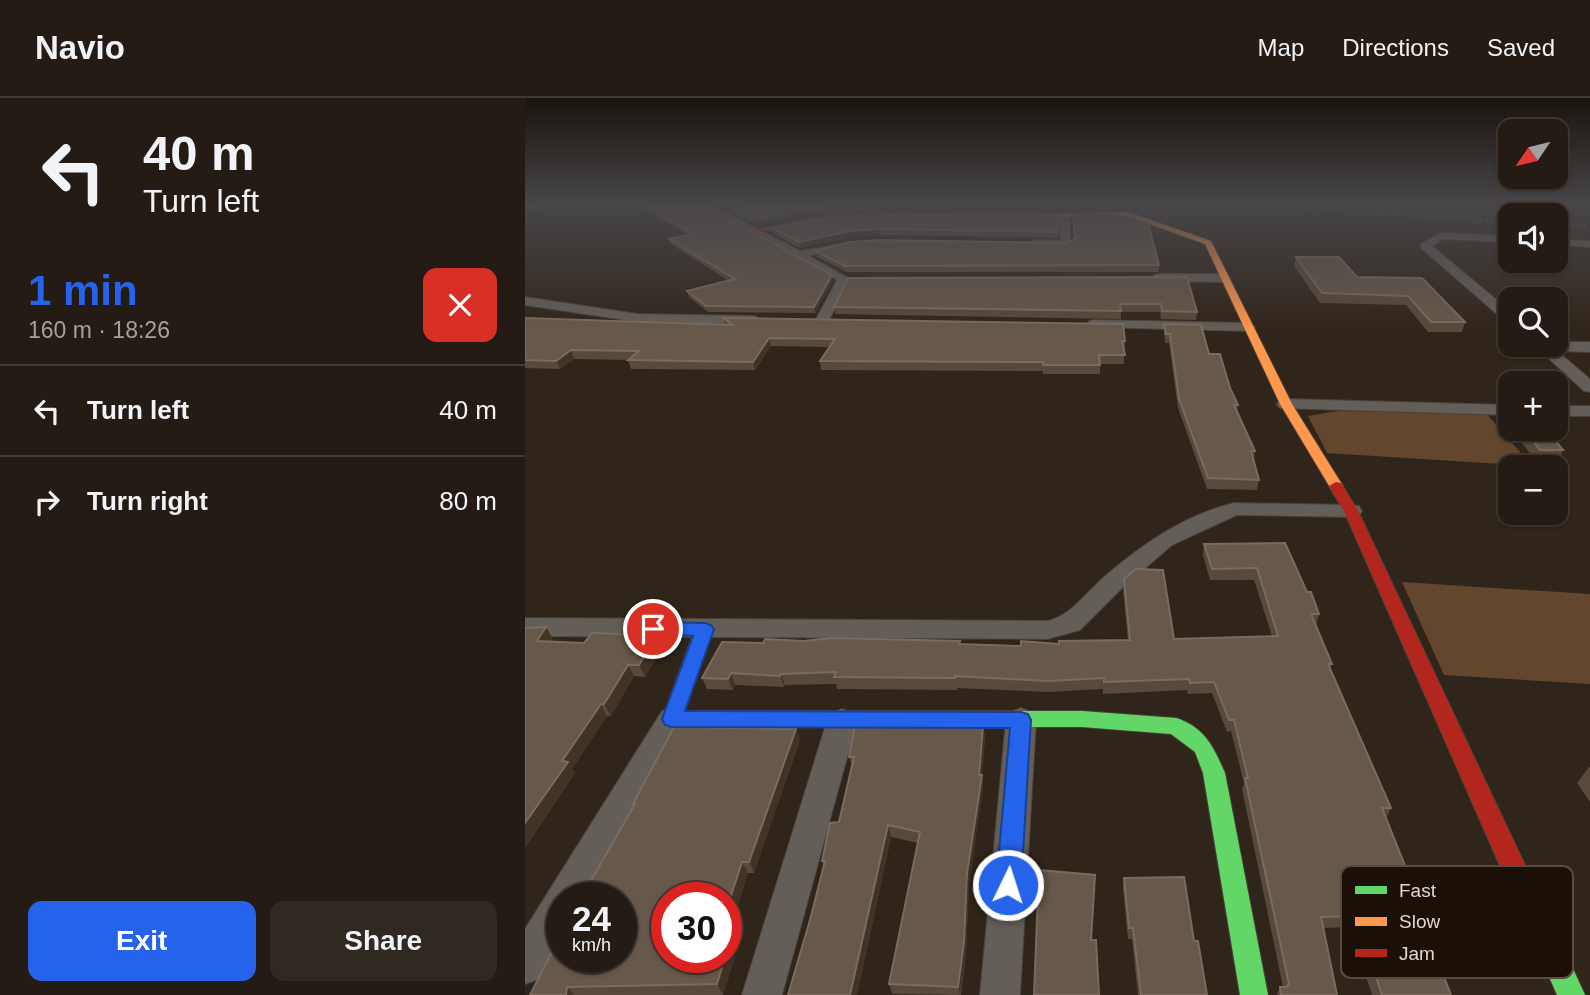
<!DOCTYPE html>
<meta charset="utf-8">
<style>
body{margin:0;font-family:Arial,sans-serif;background:#302922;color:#f1f3f6;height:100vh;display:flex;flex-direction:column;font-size:26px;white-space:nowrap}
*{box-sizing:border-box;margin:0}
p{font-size:23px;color:#a3a1a0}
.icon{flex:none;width:38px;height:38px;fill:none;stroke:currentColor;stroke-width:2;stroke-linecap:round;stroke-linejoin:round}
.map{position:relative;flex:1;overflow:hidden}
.side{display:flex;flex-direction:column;background:#241c14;width:525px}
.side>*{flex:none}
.guide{background:#241c14;color:#f1f3f6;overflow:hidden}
.needle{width:46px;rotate:235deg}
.controls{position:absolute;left:973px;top:21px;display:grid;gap:14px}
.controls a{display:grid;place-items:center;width:70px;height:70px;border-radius:14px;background:#241c14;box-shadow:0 2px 5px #0004,0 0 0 2px #413a34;font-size:35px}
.speed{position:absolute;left:21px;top:784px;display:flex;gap:14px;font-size:35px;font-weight:700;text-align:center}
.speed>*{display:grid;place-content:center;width:91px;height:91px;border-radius:50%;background:#241c14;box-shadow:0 2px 5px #0004,0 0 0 2px #413a34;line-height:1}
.speed small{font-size:18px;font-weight:400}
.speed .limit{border:10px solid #d22;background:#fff;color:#111}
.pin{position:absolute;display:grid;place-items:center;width:60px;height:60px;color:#fff;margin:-30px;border:4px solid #fff;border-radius:50%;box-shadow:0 2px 7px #0007}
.me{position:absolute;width:77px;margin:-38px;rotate:4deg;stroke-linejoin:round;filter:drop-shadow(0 0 5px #0008)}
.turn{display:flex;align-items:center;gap:24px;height:147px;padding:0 28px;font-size:32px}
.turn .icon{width:91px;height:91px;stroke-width:2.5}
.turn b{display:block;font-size:49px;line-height:60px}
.round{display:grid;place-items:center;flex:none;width:74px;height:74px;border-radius:14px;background:#302922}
.head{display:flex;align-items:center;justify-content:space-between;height:119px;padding:0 28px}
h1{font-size:42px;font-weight:700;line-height:52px;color:#2563eb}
.button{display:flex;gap:14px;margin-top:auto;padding:14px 28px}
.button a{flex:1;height:80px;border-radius:14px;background:#2563eb;color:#fff;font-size:28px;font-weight:700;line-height:80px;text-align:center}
.button a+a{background:#302922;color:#f1f3f6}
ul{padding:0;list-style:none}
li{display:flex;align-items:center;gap:21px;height:91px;padding:0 28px;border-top:2px solid #413a34}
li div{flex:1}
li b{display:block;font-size:26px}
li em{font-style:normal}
header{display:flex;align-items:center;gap:42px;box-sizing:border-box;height:98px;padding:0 35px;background:#241c14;border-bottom:2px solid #413a34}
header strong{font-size:33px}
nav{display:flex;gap:38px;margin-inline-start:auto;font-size:24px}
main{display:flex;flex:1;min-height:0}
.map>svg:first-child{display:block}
</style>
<header>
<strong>Navio</strong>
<nav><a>Map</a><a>Directions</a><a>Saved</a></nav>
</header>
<main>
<section class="side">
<div class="guide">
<div class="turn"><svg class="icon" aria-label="left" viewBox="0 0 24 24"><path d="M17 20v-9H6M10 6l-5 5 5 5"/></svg><div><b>40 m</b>Turn left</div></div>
</div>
<div class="head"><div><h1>1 min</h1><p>160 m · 18:26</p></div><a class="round" style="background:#d93025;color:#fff"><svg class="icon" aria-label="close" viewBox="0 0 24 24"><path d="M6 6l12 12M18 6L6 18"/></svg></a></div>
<ul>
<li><svg class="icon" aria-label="left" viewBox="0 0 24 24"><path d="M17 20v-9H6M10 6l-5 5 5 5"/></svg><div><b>Turn left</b></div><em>40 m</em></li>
<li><svg class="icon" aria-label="right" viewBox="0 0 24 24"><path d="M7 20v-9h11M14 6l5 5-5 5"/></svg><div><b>Turn right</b></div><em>80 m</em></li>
</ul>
<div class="button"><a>Exit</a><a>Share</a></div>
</section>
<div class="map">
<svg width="1065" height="897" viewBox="0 0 1065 897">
<rect width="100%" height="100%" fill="#30251a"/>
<g fill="#62472e">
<polygon points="825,311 960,314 1007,368 802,355 783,318"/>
<polygon points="877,484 1065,496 1065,586 919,577"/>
</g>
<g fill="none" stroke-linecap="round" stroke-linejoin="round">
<g stroke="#4b4138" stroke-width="2">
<g id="street">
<polygon points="174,107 186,107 275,153 323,145 323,149 284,158 325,181 302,226 292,226 290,223 312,182"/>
<polygon points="539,114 544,117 546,148 506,147 504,145 510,142 536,143 534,117"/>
<polygon points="916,135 985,138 985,144 918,141 907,148 985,213 985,224 980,223 896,150 896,146"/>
<polygon points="1031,141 1065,143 1065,149 1031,147"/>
<polygon points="633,176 699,176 705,180 699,184 629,183 629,177"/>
<polygon points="0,199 113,216 230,218 237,222 230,226 113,224 0,207"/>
<polygon points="569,222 723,225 730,229 723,233 564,229 564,223"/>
<polygon points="1031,244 1065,244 1065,254 1032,253 1065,281 1065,294 1059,293 1009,247 1031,247"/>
<polygon points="761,301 985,307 985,317 755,310 752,306 755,302"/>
<rect x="1031" y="308" width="34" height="10"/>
<path d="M709,405L826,407L834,408L837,413L834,418L826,419L712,417L647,447L595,492L555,532L523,541L0,538V520L523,523C546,517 560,496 578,480C616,447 659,417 709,405Z"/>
<polygon points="147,609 157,613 162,621 157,629 60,800 37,800 37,841 14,881 0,886 0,831 137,613"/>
<polygon points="496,610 506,614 511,622 495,897 455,897 481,622 486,614"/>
<polygon points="317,611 327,615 332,623 257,897 217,897 302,623 307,615"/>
</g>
</g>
<g stroke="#4b4138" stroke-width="2">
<g id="fast">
<path d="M427,613H557L651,620C680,629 689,650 700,675L743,897H715L678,675L670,654L646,636L557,629H427L420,627L417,621L420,615Z"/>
<polygon points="999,781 1008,784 1060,897 1032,897 987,793 990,784"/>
</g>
</g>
<g stroke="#4b4138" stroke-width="2">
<polygon id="slow" points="603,114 686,143 767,306 818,388 816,391 806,391 755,306 680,146 602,118 518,119 515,117"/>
</g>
<g stroke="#4b4138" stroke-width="2">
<g id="jam">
<polygon points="518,115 520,118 310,120 228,135 224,133 310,116"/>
<polygon points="811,384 816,385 833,413 1008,784 1011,793 1008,802 999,805 990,802 819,413 804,388"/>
<polygon points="179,525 185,527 188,531 160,613 427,613 434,615 437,621 434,627 427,629 147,629 140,627 137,621 170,531 173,527"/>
</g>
</g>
<use href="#street" fill="#645e58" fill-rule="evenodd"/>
<use href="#fast" fill="#63d668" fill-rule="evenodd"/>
<use href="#slow" fill="#ff974d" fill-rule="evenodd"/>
<use href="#jam" fill="#b3261e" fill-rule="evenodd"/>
<g stroke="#665d56" stroke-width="2.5" stroke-dasharray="2 3.5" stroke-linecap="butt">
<polyline points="730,107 985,124"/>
<polyline points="1031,126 1065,128"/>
</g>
</g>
<g fill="#57493b">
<polygon points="113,107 176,107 308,183 290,215 183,214 164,199 162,193 204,183 146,146 144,141 163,137"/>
<polygon points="233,107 585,107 584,109 310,111 229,126 212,117 210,112"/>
<polygon points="548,117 590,120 610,123 634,167 634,174 322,174 292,159 290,153 542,145 550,141"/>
<polygon points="247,130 533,134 533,140 355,137 326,139 275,150 248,136"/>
<polygon points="771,159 832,179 897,180 940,224 937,234 903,234 881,207 795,205 769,168"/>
<polygon points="662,179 672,214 671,222 636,221 635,214 596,214 596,221 310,216 309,209"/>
<polygon points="0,220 200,227 198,220 600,243 600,252 599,252 599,266 575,266 575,276 518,276 518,273 296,272 295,263 304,249 246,248 230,272 106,271 103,262 104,262 49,261 35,271 0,270"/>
<polygon points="639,226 684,256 705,290 713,307 712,314 730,353 729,362 734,382 732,392 682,391 653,310 644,245 640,245 639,234"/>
<polygon points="989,331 1021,331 1038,352 1034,362 1010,362 988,333"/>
<polygon points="679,446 782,494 794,516 791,527 807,566 805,571 866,710 861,720 903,825 900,831 926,897 847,897 825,829 799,830 812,897 752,897 755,889 758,889 717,691 719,685 706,633 702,634 687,595 663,596 662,592 578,596 578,591 523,594 432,590 432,592 312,591 311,586 260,587 259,589 210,587 208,592 182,591 177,580 238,545 279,543 496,548 603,542 598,493 599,481 649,541 747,538 729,482 685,482 678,457"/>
<polygon points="0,530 28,541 26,544 59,545 133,537 138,548 120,579 109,578 86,618 82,618 47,671 50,675 0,750"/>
<polygon points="458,628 460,640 457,677 458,688 444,786 441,855 436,897 367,896 364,886 393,745 366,739 332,897 263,897 285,822 298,767 297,763 314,724 327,668 324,659"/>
<polygon points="275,642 229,775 223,775 204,835 214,845 198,897 5,897 109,708 108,706"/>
<polygon points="1064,669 1065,669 1065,704 1052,685"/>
<polygon points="599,780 669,843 682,897 613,897 607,841 603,841 598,791"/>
</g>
<g fill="#413427">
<polygon points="21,107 55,107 0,115 0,110"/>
<polygon points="195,107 224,107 196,109"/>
<polygon points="309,107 310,111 229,126 228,121"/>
<polygon points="354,131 355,137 326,139 275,150 274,144 325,133"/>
<polygon points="307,177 308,183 290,215 289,209"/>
<polygon points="244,240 246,248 230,272 228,264"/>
<polygon points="46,252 49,261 35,271 31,263"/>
<polygon points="21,529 28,541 19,554 12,543"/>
<polygon points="133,537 138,548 120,579 114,567"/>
<polygon points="103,567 109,578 86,618 79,606"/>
<polygon points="206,575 210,587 208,592 203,581"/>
<polygon points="256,576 260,587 259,589 255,578"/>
<polygon points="76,606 82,618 47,671 50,675 0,750 0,725 37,663"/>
<polygon points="458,628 460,640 456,682 457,677 458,688 444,786 441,855 435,897 433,889 442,775"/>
<polygon points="271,631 275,642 229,775 224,764"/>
<polygon points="363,727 366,739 332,897 325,897"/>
<polygon points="217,764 223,775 201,843 201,813"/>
<polygon points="207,835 214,845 198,897 192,886 200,859 201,859 201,855"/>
<polygon points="42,889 49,897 41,897"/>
</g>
<g fill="#66584a" stroke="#7a6b5e" stroke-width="2">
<polygon points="0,107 21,107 0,110"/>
<polygon points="120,107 176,107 307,177 289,209 181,208 162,193 210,181 144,141 168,136"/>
<polygon points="233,107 308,107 228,121 210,112"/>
<polygon points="532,117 533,134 354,131 325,133 274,144 247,130 309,119"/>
<polygon points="548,117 589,117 590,120 609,120 610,123 623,125 634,167 320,168 290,153 325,144 354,142 542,145 550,141"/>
<polygon points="771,159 814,159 832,179 897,180 940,224 906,224 883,198 797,195"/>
<polygon points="662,179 672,214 637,213 636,206 595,206 596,213 309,209 323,180"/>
<polygon points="0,220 208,227 198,220 598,226 600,243 597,243 600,257 574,257 575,267 518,267 518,264 295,263 310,241 244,240 228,264 103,262 114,253 46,252 31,263 0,262"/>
<polygon points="639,226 676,227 684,256 695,256 705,290 713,307 709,307 730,353 726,353 734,382 683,380 654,301 645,236 641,236"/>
<polygon points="998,331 1021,331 1038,352 1015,352"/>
<polygon points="760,445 782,494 786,494 794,516 786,516 807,566 803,566 866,710 857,710 903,825 898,825 926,897 857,897 831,818 796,819 812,897 756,897 755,889 761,889 764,886 720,680 723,680 709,622 704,622 689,584 665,585 664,581 579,584 579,580 523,583 430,578 430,580 309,579 311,574 256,576 255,578 206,575 203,581 177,580 197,544 238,545 240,541 279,543 307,540 435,543 434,546 496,548 496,543 534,546 534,543 605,542 599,481 611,471 638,472 649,541 753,538 732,470 687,471 679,446"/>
<polygon points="21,529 12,543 59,545 67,535 133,537 114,567 103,567 79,606 76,606 37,663 43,664 0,725 0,530"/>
<polygon points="330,628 458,628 454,677 457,677 442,775 439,844 433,889 364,886 395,734 363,727 325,897 263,897 285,822 300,763 297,763 305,725 314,724 329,659 324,659"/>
<polygon points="149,629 271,631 224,764 217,764 201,813 201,800 142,800 142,859 200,859 192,886 42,889 41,897 5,897 37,834 37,859 96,859 96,800 56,800 110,706 108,706"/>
<polygon points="514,772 570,777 566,842 571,842 574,897 509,897"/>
<polygon points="659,779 669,843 673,843 682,897 616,897 608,830 604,830 599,780"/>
<polygon points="201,835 207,835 201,855"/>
</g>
<linearGradient id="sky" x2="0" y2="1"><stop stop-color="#1a140e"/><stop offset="0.46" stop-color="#484649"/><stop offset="1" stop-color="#484649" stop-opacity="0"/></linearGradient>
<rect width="1065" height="232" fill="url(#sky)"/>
<polygon fill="#2563eb" stroke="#184099" stroke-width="2" points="128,524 180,525 186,527 189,531 160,613 496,614 503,616 506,622 496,787 492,796 483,799 474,796 471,787 485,630 147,629 140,627 137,621 168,538 122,535 119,531 122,526"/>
<rect x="816" y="768" width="232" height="112" rx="10" fill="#1a1008" stroke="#574b42" stroke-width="2"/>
<rect x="830" y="788" width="32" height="8" fill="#63d668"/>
<rect x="830" y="819" width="32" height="9" fill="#ff974d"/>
<rect x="830" y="851" width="32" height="8" fill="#b3261e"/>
<g font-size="19" fill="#e4d5c9">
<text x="874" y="799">Fast</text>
<text x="874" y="830">Slow</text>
<text x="874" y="862">Jam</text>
</g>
</svg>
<div class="controls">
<a><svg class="needle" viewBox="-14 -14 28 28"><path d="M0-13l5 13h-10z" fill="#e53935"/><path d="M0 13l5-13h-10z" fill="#a3a1a0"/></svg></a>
<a><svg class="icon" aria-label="sound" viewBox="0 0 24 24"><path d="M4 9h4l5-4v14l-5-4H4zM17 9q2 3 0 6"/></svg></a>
<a><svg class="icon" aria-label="search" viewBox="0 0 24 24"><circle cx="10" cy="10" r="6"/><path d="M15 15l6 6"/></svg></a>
<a>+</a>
<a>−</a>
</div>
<div class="speed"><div>24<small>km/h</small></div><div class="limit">30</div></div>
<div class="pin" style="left:128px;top:531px;background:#d93025"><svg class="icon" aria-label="arrive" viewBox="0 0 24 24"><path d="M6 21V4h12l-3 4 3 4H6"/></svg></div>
<svg class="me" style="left:483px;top:787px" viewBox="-20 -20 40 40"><circle r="17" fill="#2563eb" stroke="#fff" stroke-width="3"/><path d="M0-11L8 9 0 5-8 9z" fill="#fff"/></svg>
</div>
</main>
